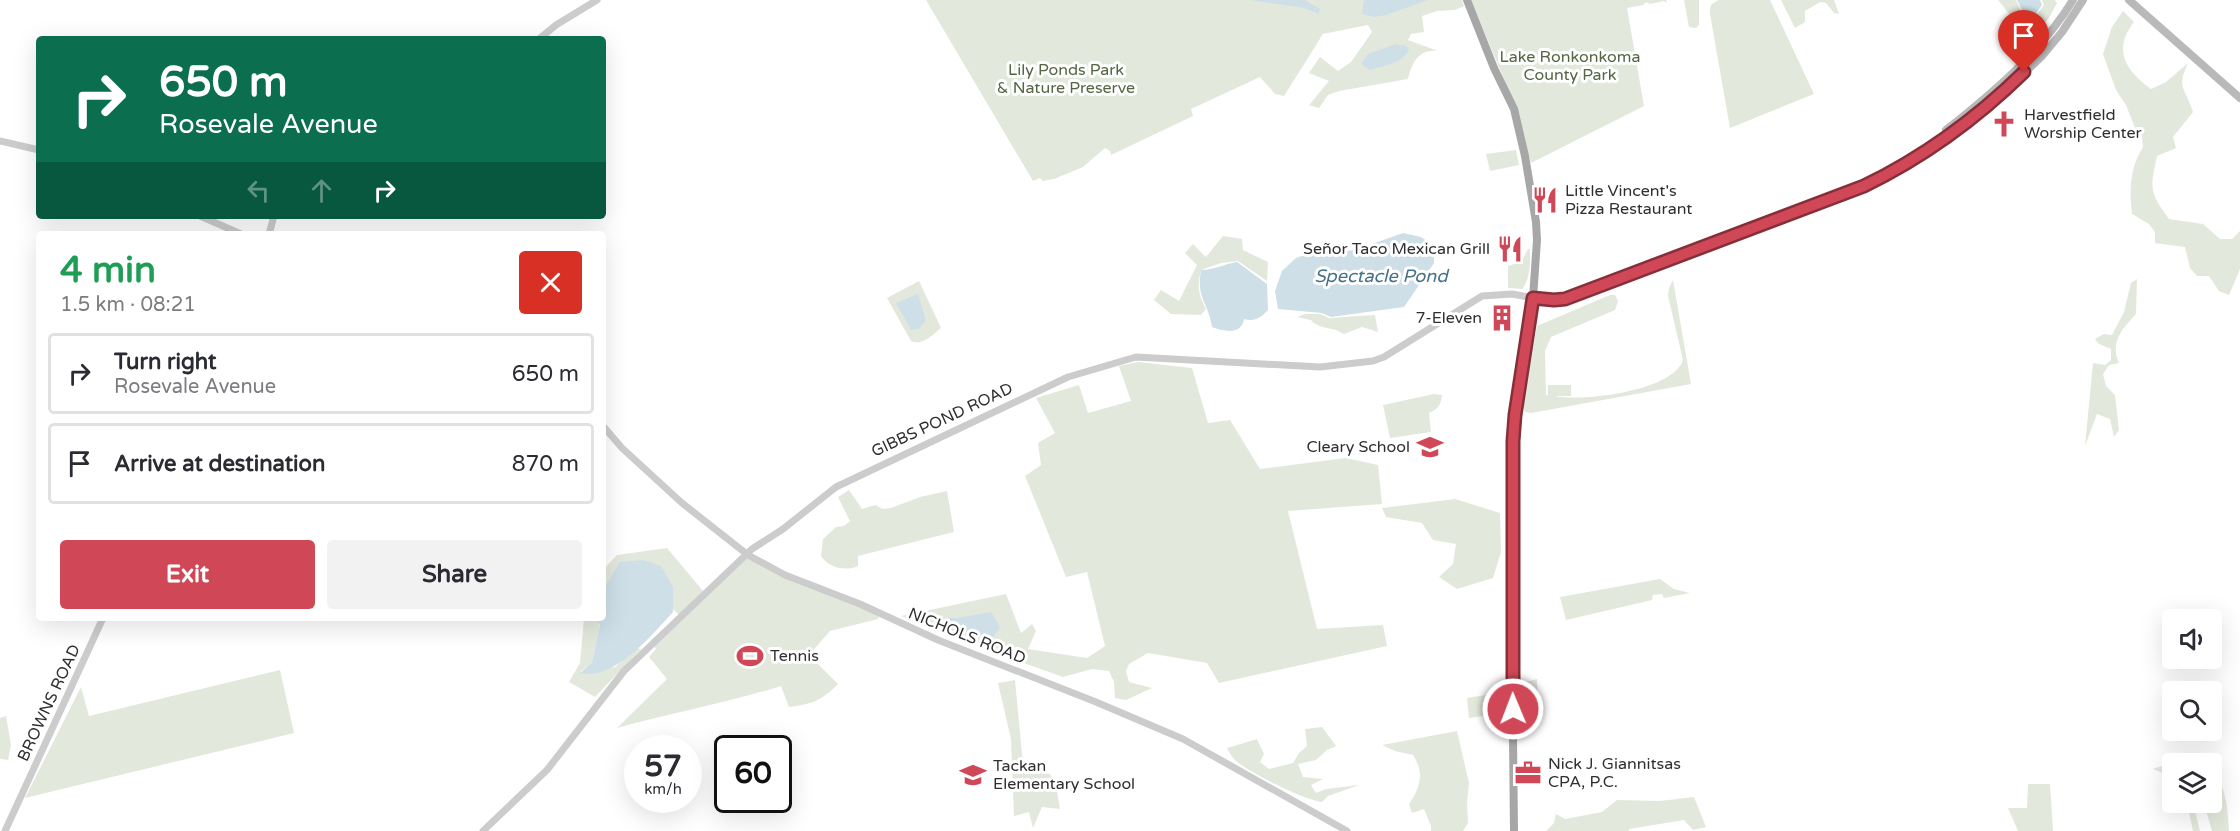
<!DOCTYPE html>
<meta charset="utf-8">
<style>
body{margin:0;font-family:"Varela Round",sans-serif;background:#f2f2f3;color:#2b2b33;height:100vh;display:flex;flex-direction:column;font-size:22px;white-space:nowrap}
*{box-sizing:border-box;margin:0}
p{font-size:20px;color:#7c7c81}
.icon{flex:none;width:33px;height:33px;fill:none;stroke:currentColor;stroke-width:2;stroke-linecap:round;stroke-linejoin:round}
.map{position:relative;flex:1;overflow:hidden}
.sheet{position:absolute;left:36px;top:231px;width:570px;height:390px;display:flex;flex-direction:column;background:#fff;border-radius:6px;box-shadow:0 6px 24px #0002}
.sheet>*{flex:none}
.guide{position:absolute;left:36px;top:36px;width:570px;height:183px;border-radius:6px;box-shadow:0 6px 24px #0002;background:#0b6e4f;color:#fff;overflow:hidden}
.controls{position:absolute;left:2162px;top:609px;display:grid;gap:12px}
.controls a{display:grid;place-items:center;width:60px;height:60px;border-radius:6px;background:#fff;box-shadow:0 6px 24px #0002;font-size:30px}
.speed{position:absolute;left:624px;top:735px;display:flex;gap:12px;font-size:30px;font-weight:700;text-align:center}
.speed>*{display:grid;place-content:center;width:78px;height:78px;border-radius:50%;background:#fff;box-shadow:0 6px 24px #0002;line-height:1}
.speed small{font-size:15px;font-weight:400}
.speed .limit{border:3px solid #111;border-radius:9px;background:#fff;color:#111}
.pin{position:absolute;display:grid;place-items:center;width:51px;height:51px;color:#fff;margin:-62px -26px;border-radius:50% 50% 50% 0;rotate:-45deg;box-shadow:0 0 6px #0007}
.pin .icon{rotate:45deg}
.me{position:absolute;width:66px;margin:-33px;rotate:359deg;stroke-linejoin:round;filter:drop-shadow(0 0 4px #0008)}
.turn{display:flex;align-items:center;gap:21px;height:126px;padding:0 24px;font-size:27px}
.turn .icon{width:78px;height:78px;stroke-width:2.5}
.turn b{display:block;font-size:42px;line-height:51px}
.lanes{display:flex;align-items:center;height:57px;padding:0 24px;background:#0003;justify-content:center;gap:30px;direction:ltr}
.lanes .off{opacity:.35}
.round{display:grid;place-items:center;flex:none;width:63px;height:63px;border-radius:6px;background:#f2f2f3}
.head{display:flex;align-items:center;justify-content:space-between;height:102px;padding:0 24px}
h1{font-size:36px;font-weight:800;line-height:45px;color:#1e9e55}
.button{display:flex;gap:12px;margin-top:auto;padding:12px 24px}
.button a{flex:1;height:69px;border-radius:6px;background:#d04857;color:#fff;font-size:24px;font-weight:800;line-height:69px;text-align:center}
.button a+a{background:#f2f2f3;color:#2b2b33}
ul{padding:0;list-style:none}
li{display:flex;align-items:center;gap:18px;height:81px;margin:0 12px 9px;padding:0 12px;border:3px solid #e1e1e2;border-radius:6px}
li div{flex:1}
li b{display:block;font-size:22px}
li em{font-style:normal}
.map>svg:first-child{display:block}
</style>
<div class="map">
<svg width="2240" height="831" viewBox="0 0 2240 831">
<rect width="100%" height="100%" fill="#fff"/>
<g fill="#e3e8dc" fill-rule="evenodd">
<path d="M926,0H1462L1464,6L1455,10L1437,11L1422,16L1424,32L1411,34L1408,40L1438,51C1418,49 1412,63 1408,79L1339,91L1328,95L1319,108L1309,105L1329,81L1309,73L1320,57L1338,71L1351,62L1372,32L1368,25L1323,34L1284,96L1275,94L1260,77L1191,109L1193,116L1111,155L1110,151L1105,148L1083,167L1054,179L1043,181L1040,178L1033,181Z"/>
<polygon points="1471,0 1666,0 1667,3 1664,1 1650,4 1646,2 1643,5 1627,8 1644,106 1531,163 1511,96"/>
<polygon points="1684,0 1699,0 1699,25 1696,28 1689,27"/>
<path d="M1719,0H1770L1814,94L1730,128L1710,14C1709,5 1712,3 1719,0Z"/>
<polygon points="1781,0 1834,0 1839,14 1834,13 1826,3 1820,2 1805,11 1805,22 1795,28"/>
<polygon points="1998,0 2016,0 2022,13 2031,18 2035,17 2044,5 2042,0 2055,0 2057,3 2049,18 2042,26 2041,35 2034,39 2021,29"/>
<path d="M2123,11L2134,22C2112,50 2126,71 2151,89L2166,82L2188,63C2176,89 2185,87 2193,112L2173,137L2176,148L2157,156C2150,188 2149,192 2169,219L2203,224L2220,239H2232L2240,231V269L2229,295L2219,291L2209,276H2197L2190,268L2185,247L2155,243V232L2149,224L2132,214C2129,191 2130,167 2143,147L2142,136L2135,128L2126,105L2116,90L2103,54L2112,27Z"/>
<polygon points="1516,150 1519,165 1490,171 1486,154"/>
<path d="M1223,236L1242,239L1243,250L1268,262L1267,281L1238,261L1221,263L1201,270C1197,286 1198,294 1206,309L1201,315L1171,314L1154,300L1161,290L1179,301L1197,265L1185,253L1193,244L1206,257Z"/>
<path d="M1528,249H1530C1530,261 1531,279 1522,289L1508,288V266L1521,262Z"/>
<path d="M2137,279L2136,314C2122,329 2110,342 2119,363L2109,365L2103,374L2106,386L2115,395L2119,430L2114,437L2110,419L2097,414L2085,446L2093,363L2105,365L2111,360V349L2099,344L2095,339L2104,334L2112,335L2124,312L2131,283Z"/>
<path d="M1673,280L1691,384L1531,413L1525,412L1523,406L1537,326L1610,295H1615L1618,301L1615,310L1551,337L1545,351L1546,395H1548V385H1571V396H1555C1583,402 1673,391 1683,360L1668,296L1669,288Z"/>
<path d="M919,281L941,328C932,335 923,346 911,341L887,298Z"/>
<path d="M1305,314H1320L1329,318L1375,315L1378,332L1362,327L1344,334C1332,326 1319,330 1311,320L1297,317Z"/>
<path d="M1138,362L1192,368L1208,423L1230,420L1260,469L1346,458L1378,465L1382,504L1288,511L1317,629L1383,625L1387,646L1219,683L1207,663L1148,653L1129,664L1126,671L1129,682L1152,688L1126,700L1115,698L1114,682L1109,671L1092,669L1063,677L1021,662L1023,655L1015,647L996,650L901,616L1006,594L1021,633L1032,624L1036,631L1028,649L1087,658L1105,646L1087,572L1066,577L1025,476L1041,465L1038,443L1055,433L1036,398L1079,385L1088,413L1131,401L1119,366ZM927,618H957L991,640L928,619Z"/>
<path d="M1434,394L1442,395C1441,405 1438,409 1429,413L1431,432L1390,438L1383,405Z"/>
<path d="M849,490L862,509L875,505L883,509L891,508L920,497L947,491L954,532L858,556V566C845,572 828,567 821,556L823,539L836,527L844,526L850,521L838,497Z"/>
<polygon points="1455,499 1500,513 1501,552 1493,578 1457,589 1439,577 1453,564 1456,544 1433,540 1422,523 1386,517 1382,508"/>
<polygon points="667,548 703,591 679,615 673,609 673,587 606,586 603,590 603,570 617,555"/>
<path d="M748,555L880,614L878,619L830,631L809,655L838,684C821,701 812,704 789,707L781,686C727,703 671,713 617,728L667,679L649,657L656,649L653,645Z"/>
<polygon points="1660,579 1674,589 1690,593 1664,598 1662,594 1653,595 1652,600 1566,620 1560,597"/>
<polygon points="584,618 594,618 600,625 592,662 580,672 615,667 637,648 641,649 595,697 569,682 580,663"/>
<polygon points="280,670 294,733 25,798 81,687 89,716"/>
<polygon points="1537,679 1538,700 1518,705 1518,684"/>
<polygon points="1015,680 1022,755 1029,772 1050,774 1056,786 1060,809 1042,807 1033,828 1029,812 1014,816 1011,739 998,683"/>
<polygon points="1505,692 1504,713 1469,718 1467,698"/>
<polygon points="6,716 11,745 8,760 0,759 0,718"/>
<path d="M1322,727L1336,746L1327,750L1316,760L1298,764L1303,777L1323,779L1311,785L1316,793L1326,789L1359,785L1328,796L1322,802C1304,800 1248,772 1235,760C1232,757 1229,752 1227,748L1257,739L1264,754L1260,762L1269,769L1293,763L1299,753L1307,746L1305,729Z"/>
<path d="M1457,731L1469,783L1467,803L1468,823L1463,831H1431V826L1424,809L1412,813L1409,804C1420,788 1425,773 1413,755L1395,751L1382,745Z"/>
<polygon points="2173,762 2181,763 2172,764 2172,777 2153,769"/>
<path d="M2211,768C2226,783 2228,811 2229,831H2212L2204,803L2211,802Z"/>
<polygon points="2028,784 2050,784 2053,831 2018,831 2008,808 2027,808"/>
<polygon points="1694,797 1706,827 1693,830 1684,820 1629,829 1629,831 1546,831 1554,823 1556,814 1565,819 1602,812 1617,800 1660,801"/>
<polygon points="2187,803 2193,803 2200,831 2193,831"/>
</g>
<g fill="#cedfe8">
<polygon points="1250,0 1305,0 1320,9 1319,14 1304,8"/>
<polygon points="1364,0 1428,0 1386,15 1374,17 1362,14"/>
<polygon points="2017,0 2040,0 2042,5 2034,16 2031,17 2023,12"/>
<path d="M1396,44L1406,46L1409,49C1404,63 1383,66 1370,70L1363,66L1362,62L1368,54Z"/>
<polygon points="1403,233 1421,237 1434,246 1434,263 1404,307 1331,317 1322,313 1278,309 1275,291 1282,271 1296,258 1321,249 1335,252 1355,250"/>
<path d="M1237,262L1267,284L1268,310C1260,318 1255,322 1244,319C1241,336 1223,331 1212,327C1208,301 1196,299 1201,270C1214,270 1224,264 1237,262Z"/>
<polygon points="918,294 926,320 919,329 911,330 896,303"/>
<path d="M643,560L661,566L673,587V612C652,635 614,681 580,673L592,662L600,625L594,618H603V590L620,562Z"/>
<polygon points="991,612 1000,627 991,640 925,618 957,618"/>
</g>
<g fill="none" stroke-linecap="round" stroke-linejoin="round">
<g stroke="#ccc" stroke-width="7">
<polyline points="539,39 556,25 597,0"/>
<polyline points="0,141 39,150"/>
<polyline points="200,216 241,234"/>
<polyline points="269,234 274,216"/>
<polyline points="603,426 622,448 682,503 748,555 785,575 860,604 938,640 1096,702 1183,739 1347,831"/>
<polyline points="5,831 103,618"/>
<polyline points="483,831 547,770 624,671 752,549 783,529 836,487 1068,377 1136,357 1320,367 1373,361 1384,357 1482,296 1512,294 1533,298"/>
</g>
<g stroke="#b9b9b9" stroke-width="8">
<polyline points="2129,0 2240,98"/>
<path d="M1946,130C1994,92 2041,52 2073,0"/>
<polyline points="1533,298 1553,300 1565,299 1864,186 1895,169 1962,125 2007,89 2042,56 2062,32 2083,0"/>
</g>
<polyline stroke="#a7a7a7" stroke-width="8" points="1467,0 1494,68 1514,109 1525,156 1536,222 1537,240 1533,298 1515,415 1513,441 1512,644 1514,831"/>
</g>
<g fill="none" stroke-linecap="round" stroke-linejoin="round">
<g stroke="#872f39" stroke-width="15">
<path id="route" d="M1513,709V441L1515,415L1533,298L1554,300L1565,299L1864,186C1922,158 1978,117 2024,72"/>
</g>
<use href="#route" stroke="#d04857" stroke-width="10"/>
</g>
<defs>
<g id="church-bare" transform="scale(2.07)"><path d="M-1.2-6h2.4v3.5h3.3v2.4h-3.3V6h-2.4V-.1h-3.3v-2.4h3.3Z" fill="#d04857" stroke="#fff" stroke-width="2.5" paint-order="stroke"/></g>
<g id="restaurant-bare" transform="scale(2.07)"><path d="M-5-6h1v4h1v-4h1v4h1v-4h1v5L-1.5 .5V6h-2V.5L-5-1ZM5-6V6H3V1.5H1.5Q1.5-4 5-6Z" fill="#d04857" stroke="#fff" stroke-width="2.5" paint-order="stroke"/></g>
<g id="building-bare" transform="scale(2.07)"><path d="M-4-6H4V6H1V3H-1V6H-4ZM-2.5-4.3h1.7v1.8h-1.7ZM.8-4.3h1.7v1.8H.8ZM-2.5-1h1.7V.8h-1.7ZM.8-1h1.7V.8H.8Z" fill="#d04857" stroke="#fff" stroke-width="2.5" paint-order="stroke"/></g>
<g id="school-bare" transform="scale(2.07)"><path d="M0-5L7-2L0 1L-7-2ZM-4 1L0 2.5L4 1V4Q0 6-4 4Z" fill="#d04857" stroke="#fff" stroke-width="2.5" paint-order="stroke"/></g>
<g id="stadium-bare" transform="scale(2.07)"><path d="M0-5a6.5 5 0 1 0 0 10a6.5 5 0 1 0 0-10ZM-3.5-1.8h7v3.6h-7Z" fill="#d04857" stroke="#fff" stroke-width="2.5" paint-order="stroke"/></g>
<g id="office-bare" transform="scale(2.07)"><path d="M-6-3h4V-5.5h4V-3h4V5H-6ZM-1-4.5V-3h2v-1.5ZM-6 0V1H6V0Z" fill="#d04857" stroke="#fff" stroke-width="2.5" paint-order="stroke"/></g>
</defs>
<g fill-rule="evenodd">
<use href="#church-bare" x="2004" y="124"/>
<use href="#restaurant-bare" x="1545" y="200"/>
<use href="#restaurant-bare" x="1510" y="249"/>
<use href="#building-bare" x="1502" y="318"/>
<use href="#school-bare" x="1430" y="447"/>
<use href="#stadium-bare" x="750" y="656"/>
<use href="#office-bare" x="1528" y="773"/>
<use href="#school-bare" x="973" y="775"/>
</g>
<g text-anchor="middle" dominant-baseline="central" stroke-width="6" stroke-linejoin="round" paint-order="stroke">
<g font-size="16" fill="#546642" stroke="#fff">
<text x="1570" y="57">Lake Ronkonkoma<tspan x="1570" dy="18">County Park</tspan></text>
<text x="1066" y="70">Lily Ponds Park<tspan x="1066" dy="18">&amp; Nature Preserve</tspan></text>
</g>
<g font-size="16" fill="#2f2f2f" stroke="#fff" text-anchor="start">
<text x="2024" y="115">Harvestfield<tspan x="2024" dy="18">Worship Center</tspan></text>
<text x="1565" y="191">Little Vincent's<tspan x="1565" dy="18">Pizza Restaurant</tspan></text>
<text x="1490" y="249" text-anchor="end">Señor Taco Mexican Grill</text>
<text x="1482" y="318" text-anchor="end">7-Eleven</text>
<text x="1410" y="447" text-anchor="end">Cleary School</text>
<text x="770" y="656">Tennis</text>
<text x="1548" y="764">Nick J. Giannitsas<tspan x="1548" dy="18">CPA, P.C.</tspan></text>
<text x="993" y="766">Tackan<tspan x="993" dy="18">Elementary School</tspan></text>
</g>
<g font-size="16" fill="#2f2f2f" stroke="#fff">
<text transform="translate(942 420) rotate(-25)">GIBBS POND ROAD</text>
<text transform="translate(967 636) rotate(22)">NICHOLS ROAD</text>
<text transform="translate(49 703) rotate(-65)">BROWNS ROAD</text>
</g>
<g font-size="18" font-style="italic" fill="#477188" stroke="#fff">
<text x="1381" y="276">Spectacle Pond</text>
</g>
</g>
</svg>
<div class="controls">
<a><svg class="icon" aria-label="sound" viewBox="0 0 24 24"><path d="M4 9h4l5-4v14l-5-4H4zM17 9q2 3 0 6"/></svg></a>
<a><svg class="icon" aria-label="search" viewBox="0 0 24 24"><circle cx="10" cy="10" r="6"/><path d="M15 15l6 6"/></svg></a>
<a><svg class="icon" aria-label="layers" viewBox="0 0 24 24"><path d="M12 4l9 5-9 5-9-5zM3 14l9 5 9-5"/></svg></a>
</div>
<div class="speed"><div>57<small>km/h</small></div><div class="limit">60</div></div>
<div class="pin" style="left:2024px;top:72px;background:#d93025"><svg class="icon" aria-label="arrive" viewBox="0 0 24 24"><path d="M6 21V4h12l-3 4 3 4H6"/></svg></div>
<svg class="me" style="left:1513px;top:709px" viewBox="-20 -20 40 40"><circle r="17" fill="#d04857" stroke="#fff" stroke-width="3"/><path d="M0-11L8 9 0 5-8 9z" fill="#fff"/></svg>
<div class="guide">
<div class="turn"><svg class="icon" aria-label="right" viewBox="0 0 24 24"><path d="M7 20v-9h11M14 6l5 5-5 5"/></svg><div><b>650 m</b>Rosevale Avenue</div></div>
<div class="lanes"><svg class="icon off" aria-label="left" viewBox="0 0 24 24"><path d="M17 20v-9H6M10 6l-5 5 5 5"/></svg><svg class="icon off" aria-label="ahead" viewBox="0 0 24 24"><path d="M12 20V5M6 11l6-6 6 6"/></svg><svg class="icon" aria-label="right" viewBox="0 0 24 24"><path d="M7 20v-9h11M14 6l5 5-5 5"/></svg></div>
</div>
<section class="sheet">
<div class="head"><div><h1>4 min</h1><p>1.5 km · 08:21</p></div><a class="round" style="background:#d93025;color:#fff"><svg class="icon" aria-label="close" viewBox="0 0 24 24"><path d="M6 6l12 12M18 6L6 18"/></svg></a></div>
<ul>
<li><svg class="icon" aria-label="right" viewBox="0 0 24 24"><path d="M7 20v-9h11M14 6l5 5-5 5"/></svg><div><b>Turn right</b><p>Rosevale Avenue</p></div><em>650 m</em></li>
<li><svg class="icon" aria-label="arrive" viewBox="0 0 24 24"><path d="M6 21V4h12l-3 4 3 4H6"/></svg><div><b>Arrive at destination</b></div><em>870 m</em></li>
</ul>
<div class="button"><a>Exit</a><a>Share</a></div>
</section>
</div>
